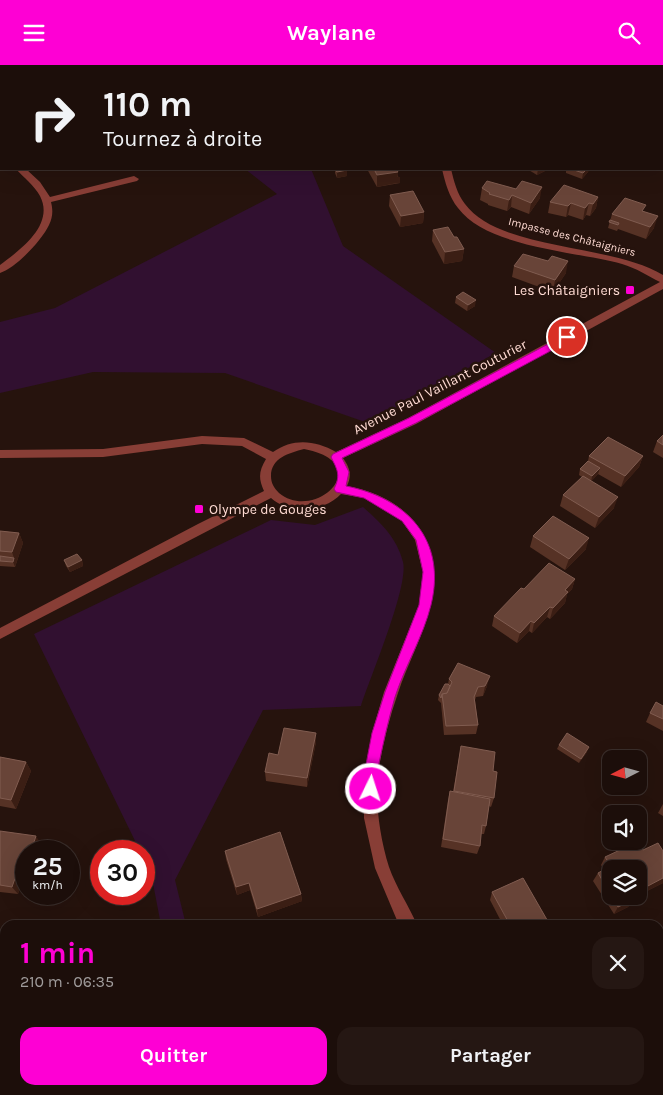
<!DOCTYPE html>
<html lang="fr">
<meta charset="utf-8">
<style>
body{margin:0;font-family:Karla,sans-serif;background:#251713;color:#f1f3f6;height:100vh;display:flex;flex-direction:column;font-size:19px;white-space:nowrap}
*{box-sizing:border-box;margin:0}
p{font-size:16px;color:#a09c9c}
.icon{flex:none;width:28px;height:28px;fill:none;stroke:currentColor;stroke-width:2;stroke-linecap:round;stroke-linejoin:round}
.map{position:relative;flex:1;overflow:hidden}
.drawer{position:absolute;left:0px;top:855px;width:664px;height:175px;display:flex;flex-direction:column;background:#1c0e0a;border-radius:15px 15px 0 0;box-shadow:0 5px 20px #0002,0 0 0 1px #3a2e2b}
.drawer>*{flex:none}
.hud{position:absolute;left:0px;top:0px;width:664px;height:105px;box-shadow:0 5px 20px #0002,0 0 0 1px #3a2e2b;background:#1c0e0a;color:#f1f3f6;overflow:hidden}
.needle{width:32px;rotate:264deg}
.fabs{position:absolute;left:602px;top:685px;display:grid;gap:10px}
.fabs a{display:grid;place-items:center;width:45px;height:45px;border-radius:10px;background:#1c0e0a;box-shadow:0 5px 20px #0002,0 0 0 1px #3a2e2b;font-size:25px}
.speed{position:absolute;left:15px;top:775px;display:flex;gap:10px;font-size:25px;font-weight:700;text-align:center}
.speed>*{display:grid;place-content:center;width:65px;height:65px;border-radius:50%;background:#1c0e0a;box-shadow:0 5px 20px #0002,0 0 0 1px #3a2e2b;line-height:1}
.speed small{font-size:12px;font-weight:400}
.speed .limit{border:8px solid #d22;background:#fff;color:#111}
.pin{position:absolute;display:grid;place-items:center;width:42px;height:42px;color:#fff;margin:-21px;border:2px solid #fff;border-radius:50%;box-shadow:0 1px 5px #0007}
.me{position:absolute;width:55px;margin:-28px;rotate:4deg;stroke-linejoin:round;filter:drop-shadow(0 0 4px #0008)}
.turn{display:flex;align-items:center;gap:18px;height:105px;padding:0 20px;font-size:22px}
.turn .icon{width:65px;height:65px;stroke-width:2.5}
.turn b{display:block;font-size:35px;line-height:42px}
.round{display:grid;place-items:center;flex:none;width:52px;height:52px;border-radius:15px;background:#251713}
.head{display:flex;align-items:center;justify-content:space-between;height:85px;padding:0 20px}
h1{font-size:30px;font-weight:700;line-height:38px;color:#fe00d4}
.button{display:flex;gap:10px;margin-top:auto;padding:10px 20px}
.button a{flex:1;height:58px;border-radius:15px;background:#fe00d4;color:#fff;font-size:20px;font-weight:700;line-height:58px;text-align:center}
.button a+a{background:#251713;color:#f1f3f6}
header{display:flex;justify-content:space-between;align-items:center;height:65px;padding:0 20px;background:#fe00d4;color:#fff;font-size:22px;font-weight:700}
.map>svg:first-child{display:block}
</style>
<header><svg class="icon" aria-label="menu" viewBox="0 0 24 24"><path d="M4 6h16M4 12h16M4 18h16"/></svg>Waylane<svg class="icon" aria-label="search" viewBox="0 0 24 24"><circle cx="10" cy="10" r="6"/><path d="M15 15l6 6"/></svg></header>
<div class="map">
<svg width="663" height="1030" viewBox="0 0 663 1030">
<rect width="100%" height="100%" fill="#26130d"/>
<g fill="#311030">
<polygon points="245,104 311,104 343,181 496,288 368,358 225,308 93,307 0,328 0,257 55,243 277,129"/>
<path d="M363,442C381,458 397,473 403,497C409,521 370,613 361,641L263,645L175,815L186,860H161L151,808L144,793V786H140L34,569L271,455L315,460Z"/>
<polygon points="183,1025 289,1025 292,1030 180,1030"/>
</g>
<g fill="none" stroke-linecap="round" stroke-linejoin="round">
<g fill="#883e36" fill-rule="evenodd">
<polygon points="657,0 663,0 663,3 662,1"/>
<rect x="0" y="10" width="1" height="4"/>
<polygon points="0,90 1,91 1,97 0,96"/>
<path d="M16,104H26L40,117L50,132L134,111L139,114L137,116L51,137C53,145 53,152 49,160C42,175 16,203 0,208V200C20,185 55,160 40,131C34,120 24,113 16,104Z"/>
<path d="M442,104H451C454,116 457,129 465,139C500,186 610,178 663,210V224L416,359L343,393C350,403 352,410 347,421C408,432 446,476 431,539C425,567 407,600 398,628C389,654 382,681 378,709C375,739 380,773 389,802C396,822 409,841 417,860H399L375,803L364,753V710L372,668L384,627L419,540L423,507L415,475L402,456L364,433L341,429C324,447 290,450 271,433L0,574V563L198,459L264,426C258,413 259,406 266,394L242,381L202,379L103,392L0,393V385L103,384L202,371L244,373L273,387C293,373 315,375 336,387L408,353L660,217C648,211 636,203 622,199C576,186 488,183 458,143C449,132 445,117 442,104ZM304,384C378,398 315,458 279,428C274,423 271,418 271,411C271,393 289,388 304,384Z"/>
<polygon points="663,914 663,932 659,934 659,916"/>
</g>
</g>
<g fill="#563225">
<polygon points="335,104 346,104 347,111 337,113 335,108"/>
<polygon points="367,104 396,104 400,118 377,122"/>
<polygon points="527,104 549,104 537,110"/>
<polygon points="566,104 589,104 588,107 582,114 566,108"/>
<polygon points="482,123 540,133 529,149 511,142 507,146 488,140 488,139 480,135"/>
<polygon points="390,130 424,147 423,158 400,162 389,141"/>
<polygon points="598,132 596,143 590,151 586,150 583,155 568,150 566,152 548,148 550,137"/>
<polygon points="644,147 654,163 646,174 618,164 617,166 608,163 612,149"/>
<polygon points="433,165 454,172 464,184 462,196 444,199 432,176"/>
<polygon points="514,201 566,208 553,227 512,212"/>
<polygon points="456,232 475,241 467,246 455,238"/>
<polygon points="663,370 663,393 653,387 657,376"/>
<polygon points="589,391 643,391 639,402 621,422 598,409 591,416 614,443 595,463 560,441 563,430 582,412 579,410 580,404 588,396"/>
<polygon points="0,466 19,468 23,478 15,502 0,501"/>
<polygon points="533,471 586,484 565,505 530,482"/>
<polygon points="64,495 82,495 83,501 70,507 66,501"/>
<polygon points="575,514 572,524 567,529 565,538 550,554 547,552 532,568 529,566 517,578 492,561 494,551 524,524"/>
<polygon points="449,614 487,621 483,631 476,632 475,635 478,660 476,669 444,670 441,638 438,635 439,630 448,619"/>
<polygon points="663,641 663,666 646,657 650,648"/>
<polygon points="316,677 307,722 266,716 265,707 278,690"/>
<polygon points="559,680 587,687 579,698 557,684"/>
<polygon points="461,681 493,706 494,733 491,742 489,741 486,761 484,769 481,769 480,781 477,789 441,782 448,735 450,726 453,727"/>
<polygon points="0,692 26,697 31,706 16,744 0,741"/>
<polygon points="663,739 663,751 658,748"/>
<polygon points="0,766 41,779 38,786 26,786 26,804 18,829 0,827"/>
<polygon points="643,785 663,786 663,818 641,829 639,826 639,804 611,804 611,831 631,831 633,835 628,842 614,849 593,816 598,808 604,805 601,800 605,792"/>
<polygon points="225,786 301,829 302,836 258,852 250,825 237,830 226,794"/>
<polygon points="492,827 550,860 503,860 490,835"/>
<polygon points="0,884 5,885 5,964 0,963"/>
<polygon points="372,1025 415,1025 412,1030 378,1030"/>
</g>
<g fill="#3b1e14">
<polygon points="538,104 549,104 537,110"/>
<polygon points="587,104 589,104 588,107 582,114 583,108"/>
<polygon points="347,105 347,111 337,113 337,107"/>
<polygon points="398,107 397,118 377,122 377,110"/>
<rect x="397" y="112" width="3" height="6"/>
<polygon points="542,122 540,133 529,149 531,138"/>
<polygon points="512,130 511,142 507,146 509,135"/>
<polygon points="598,132 596,143 590,151 593,139"/>
<polygon points="571,138 568,150 566,152 568,141"/>
<polygon points="589,138 586,150 583,155 585,143"/>
<polygon points="424,147 423,158 400,162 401,151"/>
<polygon points="658,151 654,163 646,174 650,162"/>
<polygon points="464,184 462,196 444,199 445,187"/>
<polygon points="568,196 566,208 553,227 555,215"/>
<polygon points="476,235 475,241 467,246 468,240"/>
<polygon points="643,391 639,402 621,422 625,411"/>
<polygon points="600,403 598,409 591,417 592,411"/>
<polygon points="618,432 614,443 595,463 599,452"/>
<polygon points="19,468 23,478 15,502 13,497 14,493 12,487"/>
<polygon points="589,473 586,484 565,505 569,494"/>
<polygon points="82,495 83,501 70,507 68,502"/>
<polygon points="575,514 572,524 567,529 565,538 550,554 553,543 565,525"/>
<polygon points="550,542 547,552 532,568 534,558"/>
<polygon points="531,556 529,566 517,578 520,568"/>
<polygon points="490,611 487,621 483,631 485,621"/>
<polygon points="316,668 316,677 307,722 307,713"/>
<polygon points="589,682 587,687 579,698 581,694"/>
<polygon points="26,697 31,706 16,744 11,735"/>
<polygon points="36,771 41,779 38,786 31,786"/>
<polygon points="21,796 26,804 18,829 12,822"/>
<polygon points="663,813 663,818 641,829 646,822"/>
<polygon points="249,818 250,825 237,830 236,822"/>
<polygon points="301,829 302,836 258,852 257,844"/>
<polygon points="633,835 628,842 614,849 618,842"/>
</g>
<g fill="#684438" stroke="#805c50">
<polygon points="647,0 656,0 658,1 644,1"/>
<polygon points="335,104 346,104 347,105 337,107"/>
<polygon points="374,104 396,104 398,107 377,110"/>
<polygon points="571,104 587,104 583,108"/>
<polygon points="487,116 516,124 522,116 542,122 531,138 512,130 509,135 489,129 490,128 482,123"/>
<polygon points="564,120 598,132 593,139 589,138 585,143 571,138 568,141 550,137"/>
<polygon points="413,126 424,147 401,151 390,130"/>
<polygon points="625,133 646,140 642,146 658,151 650,162 612,149"/>
<polygon points="610,155 619,158 618,160 609,157"/>
<polygon points="448,162 454,172 457,172 464,184 445,187 433,165"/>
<polygon points="523,189 548,196 552,191 568,196 555,215 514,201"/>
<polygon points="463,227 476,235 468,240 456,232"/>
<polygon points="663,370 663,380 657,376"/>
<polygon points="608,372 643,391 625,411 589,391"/>
<polygon points="588,396 600,403 592,411 580,404"/>
<polygon points="583,411 618,432 599,452 563,430"/>
<polygon points="553,451 589,473 569,494 533,471"/>
<polygon points="0,466 19,468 12,487 0,486"/>
<polygon points="77,489 82,495 68,502 64,495"/>
<polygon points="0,491 14,493 13,497 0,496"/>
<polygon points="549,498 575,514 565,525 568,527 553,543 550,542 534,558 531,556 520,568 494,551 521,523 524,524"/>
<polygon points="458,598 490,611 485,621 478,622 474,632 478,660 446,661 442,629 447,628 452,617 449,614"/>
<polygon points="445,619 448,619 450,621 447,628 442,629 441,633 439,630"/>
<polygon points="656,637 663,641 663,654 650,648"/>
<polygon points="284,663 316,668 307,713 265,707 269,688 278,690"/>
<polygon points="567,668 589,682 581,694 559,680"/>
<polygon points="461,681 495,687 493,706 497,707 494,733 454,726"/>
<polygon points="0,692 26,697 11,735 0,733"/>
<polygon points="450,726 490,734 486,761 482,760 480,781 443,774"/>
<polygon points="0,766 36,771 31,786 26,786 26,797 21,796 12,822 0,820"/>
<polygon points="280,767 301,829 257,844 249,818 236,822 225,786"/>
<polygon points="637,777 643,785 658,778 663,786 663,813 646,822 643,816 639,818 639,804 611,804 611,830 598,808 611,801 605,792"/>
<polygon points="523,813 550,860 510,860 492,827"/>
<polygon points="612,831 631,831 633,835 618,842"/>
<polygon points="0,884 5,885 5,911 0,911"/>
<polygon points="0,911 5,911 5,949 0,948"/>
<polygon points="0,951 5,951 5,961 0,960"/>
<polygon points="379,1025 414,1025 411,1030 385,1030"/>
<polygon points="435,1025 458,1025 467,1030 433,1030"/>
<polygon points="458,1025 469,1025 478,1030 467,1030"/>
</g>
<path fill="#fe00d4" stroke="#a5008a" d="M567,269L571,270V275L416,358L342,393L349,407L346,421C407,433 447,475 431,540C423,572 405,601 395,632C388,656 383,679 378,703C377,711 379,721 375,729L371,731L366,729L364,710L372,668L385,627L419,540L423,507L416,475L402,456L364,433L336,427L334,424C341,410 337,404 331,392L333,389L409,353Z"/>
<g fill="#fe00d4" stroke="#26130d" stroke-width="2">
<rect x="625" y="220" width="10" height="10" rx="2.5"/>
<rect x="194" y="439" width="10" height="10" rx="2.5"/>
</g>
<g text-anchor="middle" dominant-baseline="central" stroke-width="5" stroke-linejoin="round" paint-order="stroke">
<g font-size="11" fill="#ffdbd3" stroke="#26130d">
<text transform="translate(572 172) rotate(14)">Impasse des Châtaigniers</text>
</g>
<g font-size="14" fill="#ffdbd3" stroke="#26130d" text-anchor="end">
<text x="620" y="225">Les Châtaigniers</text>
<text x="209" y="444" text-anchor="start">Olympe de Gouges</text>
</g>
<g font-size="14" fill="#ffdbd3" stroke="#26130d">
<text transform="translate(440 322) rotate(-27)">Avenue Paul Vaillant Couturier</text>
</g>
</g>
</svg>
<div class="fabs">
<a><svg class="needle" viewBox="-14 -14 28 28"><path d="M0-13l5 13h-10z" fill="#e53935"/><path d="M0 13l5-13h-10z" fill="#a09c9c"/></svg></a>
<a><svg class="icon" aria-label="sound" viewBox="0 0 24 24"><path d="M4 9h4l5-4v14l-5-4H4zM17 9q2 3 0 6"/></svg></a>
<a><svg class="icon" aria-label="layers" viewBox="0 0 24 24"><path d="M12 4l9 5-9 5-9-5zM3 14l9 5 9-5"/></svg></a>
</div>
<div class="speed"><div>25<small>km/h</small></div><div class="limit">30</div></div>
<div class="pin" style="left:567px;top:272px;background:#d93025"><svg class="icon" aria-label="arrive" viewBox="0 0 24 24"><path d="M6 21V4h12l-3 4 3 4H6"/></svg></div>
<svg class="me" style="left:371px;top:724px" viewBox="-20 -20 40 40"><circle r="17" fill="#fe00d4" stroke="#fff" stroke-width="3"/><path d="M0-11L8 9 0 5-8 9z" fill="#fff"/></svg>
<div class="hud">
<div class="turn"><svg class="icon" aria-label="right" viewBox="0 0 24 24"><path d="M7 20v-9h11M14 6l5 5-5 5"/></svg><div><b>110 m</b>Tournez à droite</div></div>
</div>
<section class="drawer">
<div class="head"><div><h1>1 min</h1><p>210 m · 06:35</p></div><a class="round"><svg class="icon" aria-label="close" viewBox="0 0 24 24"><path d="M6 6l12 12M18 6L6 18"/></svg></a></div>
<div class="button"><a>Quitter</a><a>Partager</a></div>
</section>
</div>
